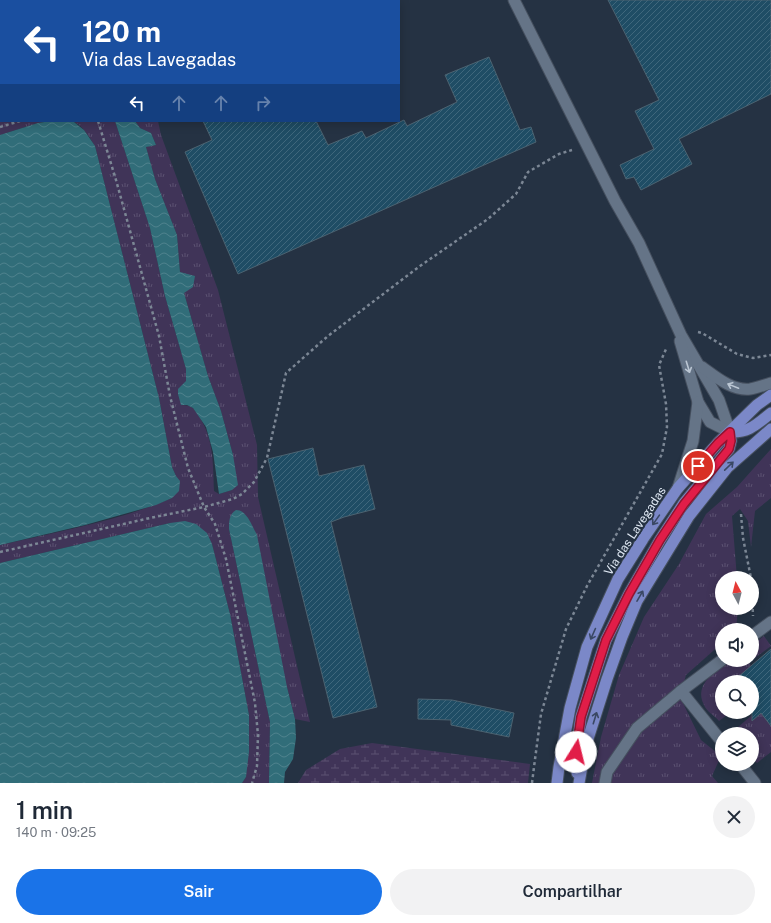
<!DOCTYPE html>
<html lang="pt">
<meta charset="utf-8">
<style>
body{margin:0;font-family:"Public Sans",sans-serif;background:#f2f2f3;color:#1f2937;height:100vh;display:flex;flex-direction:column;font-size:15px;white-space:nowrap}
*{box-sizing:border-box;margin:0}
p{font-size:13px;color:#747a83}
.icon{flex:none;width:22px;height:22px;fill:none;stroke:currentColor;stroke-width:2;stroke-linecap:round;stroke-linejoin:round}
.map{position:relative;height:783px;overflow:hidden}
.sheet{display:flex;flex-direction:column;background:#fff;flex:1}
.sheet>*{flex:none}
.banner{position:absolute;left:0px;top:0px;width:400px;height:122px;box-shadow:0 2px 10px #0003;background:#1a4fa0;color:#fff;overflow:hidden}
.needle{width:26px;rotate:353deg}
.fabs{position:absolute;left:715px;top:571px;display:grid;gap:8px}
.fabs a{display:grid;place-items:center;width:44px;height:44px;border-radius:50%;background:#fff;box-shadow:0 2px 10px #0003;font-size:20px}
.pin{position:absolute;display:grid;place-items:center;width:34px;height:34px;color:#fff;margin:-17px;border:2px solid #fff;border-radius:50%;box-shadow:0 1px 4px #0007}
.me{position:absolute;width:44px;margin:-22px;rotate:9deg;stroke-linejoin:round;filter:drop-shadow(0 0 3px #0008)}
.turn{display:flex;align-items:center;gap:14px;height:84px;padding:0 16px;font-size:18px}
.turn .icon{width:52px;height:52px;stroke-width:2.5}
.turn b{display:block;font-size:28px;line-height:34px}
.lanes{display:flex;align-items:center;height:38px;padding:0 16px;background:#0003;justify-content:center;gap:20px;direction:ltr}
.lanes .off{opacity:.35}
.round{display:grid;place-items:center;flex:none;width:42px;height:42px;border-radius:21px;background:#f2f2f3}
.headline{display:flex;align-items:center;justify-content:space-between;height:68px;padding:0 16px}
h1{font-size:24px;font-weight:600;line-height:30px}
.button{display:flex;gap:8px;margin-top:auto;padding:8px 16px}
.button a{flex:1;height:46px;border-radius:24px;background:#1a73e8;color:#fff;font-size:16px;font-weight:600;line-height:46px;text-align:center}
.button a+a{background:#f2f2f3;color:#1f2937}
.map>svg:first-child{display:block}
</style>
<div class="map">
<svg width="771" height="783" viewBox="0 0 771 783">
<defs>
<pattern id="grass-tufts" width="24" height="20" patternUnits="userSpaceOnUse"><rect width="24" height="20" fill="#403458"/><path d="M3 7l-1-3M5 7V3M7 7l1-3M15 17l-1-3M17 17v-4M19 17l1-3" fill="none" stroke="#5b5171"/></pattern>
<pattern id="wetland-marsh" width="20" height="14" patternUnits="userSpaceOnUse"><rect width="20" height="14" fill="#403458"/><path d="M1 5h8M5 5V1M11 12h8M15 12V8" fill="none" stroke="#5b5171"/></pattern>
<pattern id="water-waves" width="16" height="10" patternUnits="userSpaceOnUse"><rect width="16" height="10" fill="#316d79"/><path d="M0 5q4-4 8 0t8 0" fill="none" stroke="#4f828d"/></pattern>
<pattern id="building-hatch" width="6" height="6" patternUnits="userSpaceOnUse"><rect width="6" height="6" fill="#1f4d65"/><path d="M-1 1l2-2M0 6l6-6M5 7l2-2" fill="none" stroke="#3f677c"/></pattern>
</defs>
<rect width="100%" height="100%" fill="#253243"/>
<g fill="url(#grass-tufts)">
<polygon points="0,117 1,117 1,121 51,121 38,123 0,135"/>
<path d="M70,121H115L150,228L165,296L186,369V381L181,405C192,405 194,408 200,418C214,440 213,466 214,491L219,494L232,490L233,455L221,411L208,376L184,293L180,272L177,235L155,179L146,147L156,145L151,133L140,128L135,121H158L161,135L218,290L257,445L258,497L310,722L295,719L287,687L229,529L270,722L269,783H242L246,777L249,715L230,614L212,544L170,523L0,563V545C57,532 118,521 172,498L176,476L172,467L159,398L95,146C89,137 82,123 70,121Z"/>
<polygon points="771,449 771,498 755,511 751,547 748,521 740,509 732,516 737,578 722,578 722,608 738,608 736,630 722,630 722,643 686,675 680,697 701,740 721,756 712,776 718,783 592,783 601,737 619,675 644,617 679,564 706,514 737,487"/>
<polygon points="764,636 771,646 752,660 752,645"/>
<path d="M732,660H752L749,662L751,666L734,682H722V712H731L719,721C715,716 706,711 704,705C693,683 717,671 732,660Z"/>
<polygon points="761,713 771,726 771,752 757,763 752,758 752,734 730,734 752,715"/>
</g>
<polygon fill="url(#wetland-marsh)" points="372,743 530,764 528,783 298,783 306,770 340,749"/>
<g fill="url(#water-waves)">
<polygon points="0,0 74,0 1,1 0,117"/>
<polygon points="51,121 74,122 84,130 95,146 159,398 172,467 176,476 180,481 179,491 172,498 156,505 85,525 0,545 0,135 38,123"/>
<polygon points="115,121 135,121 140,128 151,133 156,145 146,147 155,179 177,235 180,272 195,276 193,287 184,293 208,376 221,411 233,455 238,485 232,490 219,494 213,452 206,427 193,408 187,405 181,405 178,394 178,389 186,381 186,369 165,296 150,228"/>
<path d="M236,510C247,510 252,526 257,535L287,687L295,719L296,738L293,759L285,772L284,783H269L270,722L229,529C229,522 229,514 236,510Z"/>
<polygon points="185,521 196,524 207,533 212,544 230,614 249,715 249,752 246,777 242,783 0,783 0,563 170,523"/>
</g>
<g fill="url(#building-hatch)" stroke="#4c6371">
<polygon points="608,0 771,0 771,94 679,139 692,164 641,190 634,177 626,179 620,165 654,149 635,111 659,100"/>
<polygon points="489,57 520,130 531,127 536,142 238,274 185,152 212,140 203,121 316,121 328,145 362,131 366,138 404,120 407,126 457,102 445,75"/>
<polygon points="313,448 319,476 364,465 375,509 344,517 331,522 377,707 333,718 268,459"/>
<polygon points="771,649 771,726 761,713 752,721 752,682 732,682"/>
<polygon points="418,699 452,700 514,713 509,737 451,725 451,720 418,719"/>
</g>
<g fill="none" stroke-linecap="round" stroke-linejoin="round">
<g stroke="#454f5e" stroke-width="13">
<g id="service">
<polyline points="514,0 615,201 639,243 681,335 719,400 730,432"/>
<polyline points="680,341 698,402 710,422 730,432"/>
<path d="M702,367C716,377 732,391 750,389C757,388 764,385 771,383"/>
<polyline points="678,488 693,441 698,402"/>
</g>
</g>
<g stroke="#454f5e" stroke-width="13">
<g id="minor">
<polyline points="752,636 771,622"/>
<polyline points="722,660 681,691 722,742"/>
<polyline points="740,764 755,783"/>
<polyline points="605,783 607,772 637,728 681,691"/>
</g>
</g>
<g stroke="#454f5e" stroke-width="13">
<g id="primary">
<path d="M730,432C749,433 757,424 771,413"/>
<polyline points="577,773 576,752 581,717 606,640 629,594 660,540 684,503 729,449 731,441 730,432"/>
<polyline points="557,783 559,767 570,708 587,647 618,579 643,539 678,488 718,443 757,405 771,395"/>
<polyline points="579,783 586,745 607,679 622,637 637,601 689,516 727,468 771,429"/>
</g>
</g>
<g stroke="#7c8795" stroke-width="2.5" stroke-dasharray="3 3" stroke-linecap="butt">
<polyline points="87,1 87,0"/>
<polyline points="98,121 116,180 159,336 170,396 188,468 204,507 215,524 226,559 255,703 258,735 257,766 252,783"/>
<polyline points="0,127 20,121"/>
<polyline points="698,332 702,333 737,354 753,358 771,355"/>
<polyline points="741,514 743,538 751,578"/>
<polyline points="0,552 150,518 204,507 233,499 242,494 254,482 267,458 286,373 328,336 420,266 488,219 516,194 528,172 559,154 572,150"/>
<polyline points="752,591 753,616"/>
<polyline points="532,783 534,767 541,714 566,629 587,586 662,454 667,427 666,404 659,365 666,349"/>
</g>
<use href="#service" stroke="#657487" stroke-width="11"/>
<use href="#minor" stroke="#657487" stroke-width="11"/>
<use href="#primary" stroke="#7b88c8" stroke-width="11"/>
</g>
<defs><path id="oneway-shaft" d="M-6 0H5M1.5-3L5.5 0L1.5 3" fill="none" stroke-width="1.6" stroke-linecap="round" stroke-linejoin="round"/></defs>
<g stroke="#bbc6d3">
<use href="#oneway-shaft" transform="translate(688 367) rotate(73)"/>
<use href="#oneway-shaft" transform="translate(733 386) rotate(-158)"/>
</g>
<g stroke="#3a4864">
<use href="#oneway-shaft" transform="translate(729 466) rotate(-44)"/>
<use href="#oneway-shaft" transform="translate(656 520) rotate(125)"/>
<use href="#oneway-shaft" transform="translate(640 596) rotate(-60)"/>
<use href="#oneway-shaft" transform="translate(593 634) rotate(114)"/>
<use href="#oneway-shaft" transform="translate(595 718) rotate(-73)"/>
</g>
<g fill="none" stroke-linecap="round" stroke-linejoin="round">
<g stroke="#92132f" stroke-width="10">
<polyline id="route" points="576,752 581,717 606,640 629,594 660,540 684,504 729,449 731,441 730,432 718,443 698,466"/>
</g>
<use href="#route" stroke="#e11d48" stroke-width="7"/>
</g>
<g text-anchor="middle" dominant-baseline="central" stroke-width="4" stroke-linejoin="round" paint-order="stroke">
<g font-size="12" fill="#e0e9f4" stroke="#253243">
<text transform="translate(635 531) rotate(-57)">Via das Lavegadas</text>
</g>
</g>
</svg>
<div class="fabs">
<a><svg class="needle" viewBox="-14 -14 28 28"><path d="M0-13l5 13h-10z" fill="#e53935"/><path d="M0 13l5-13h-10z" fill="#747a83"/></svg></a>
<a><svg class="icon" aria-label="sound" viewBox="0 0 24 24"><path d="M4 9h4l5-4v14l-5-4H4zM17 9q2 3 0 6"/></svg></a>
<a><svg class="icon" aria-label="search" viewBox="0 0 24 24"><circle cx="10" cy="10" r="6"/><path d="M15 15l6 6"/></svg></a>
<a><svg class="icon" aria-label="layers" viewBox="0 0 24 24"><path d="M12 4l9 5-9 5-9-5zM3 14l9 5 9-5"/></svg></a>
</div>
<div class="pin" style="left:698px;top:466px;background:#d93025"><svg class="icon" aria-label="arrive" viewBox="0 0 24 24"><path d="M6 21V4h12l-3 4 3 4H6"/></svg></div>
<svg class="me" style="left:576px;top:752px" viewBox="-20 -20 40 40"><circle r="19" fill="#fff"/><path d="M0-13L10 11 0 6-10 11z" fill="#e11d48"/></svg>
<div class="banner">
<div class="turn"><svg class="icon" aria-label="left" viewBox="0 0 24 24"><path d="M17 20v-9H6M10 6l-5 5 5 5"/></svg><div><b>120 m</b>Via das Lavegadas</div></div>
<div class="lanes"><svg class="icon" aria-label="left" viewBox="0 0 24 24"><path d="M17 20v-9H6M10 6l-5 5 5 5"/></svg><svg class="icon off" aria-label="ahead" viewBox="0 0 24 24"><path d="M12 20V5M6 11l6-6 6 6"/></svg><svg class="icon off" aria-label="ahead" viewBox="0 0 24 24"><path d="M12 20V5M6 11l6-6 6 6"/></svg><svg class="icon off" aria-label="right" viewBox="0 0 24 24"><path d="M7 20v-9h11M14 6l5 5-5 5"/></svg></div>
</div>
</div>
<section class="sheet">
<div class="headline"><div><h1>1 min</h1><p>140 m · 09:25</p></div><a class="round"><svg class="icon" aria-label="close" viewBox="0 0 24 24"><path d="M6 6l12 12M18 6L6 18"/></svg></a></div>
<div class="button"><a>Sair</a><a>Compartilhar</a></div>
</section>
